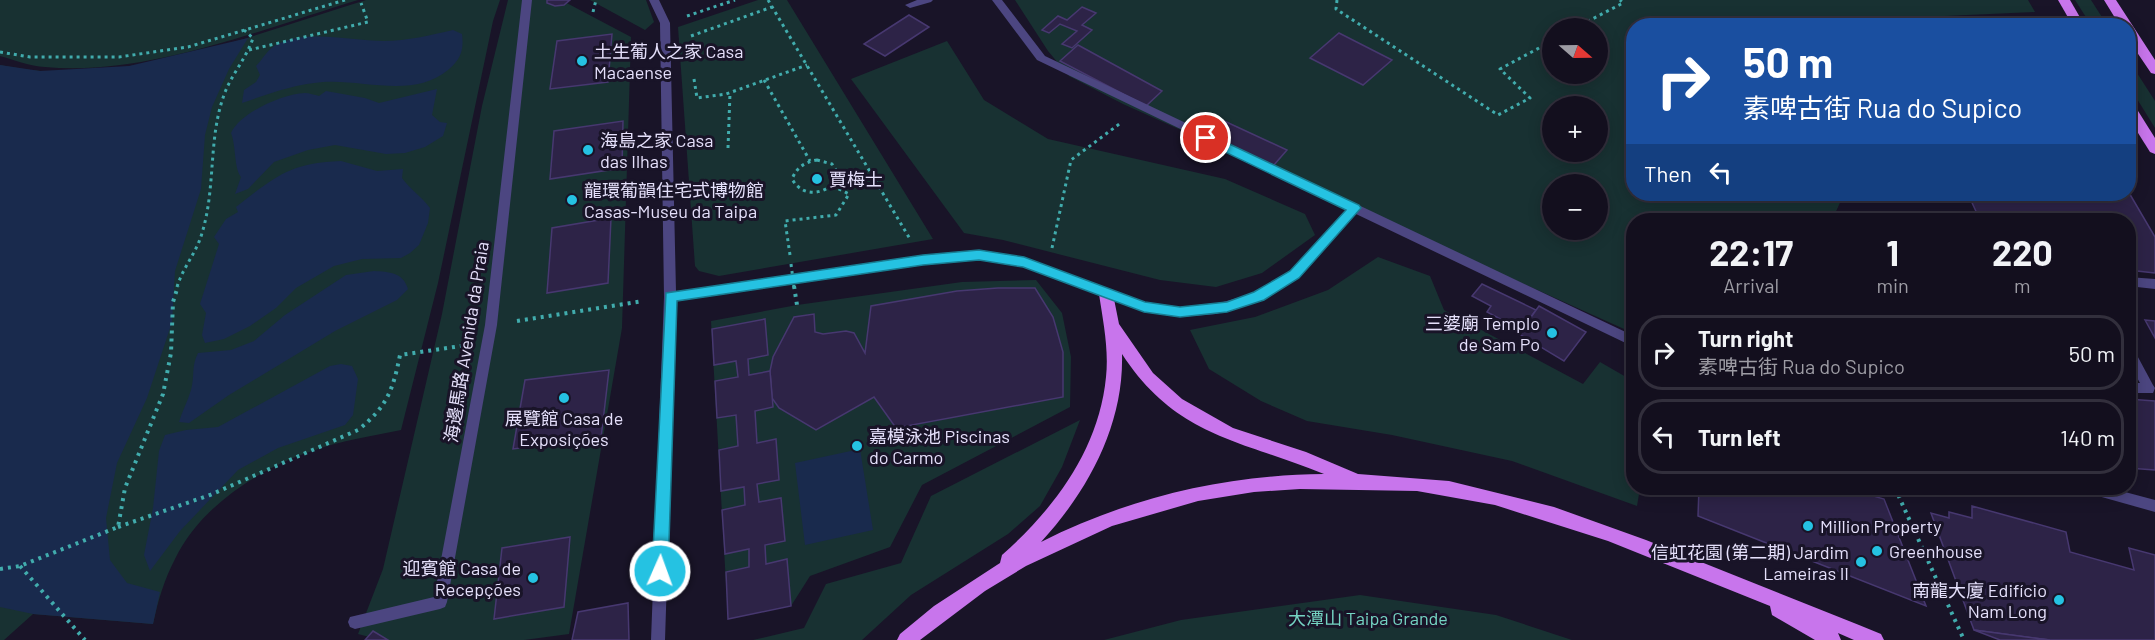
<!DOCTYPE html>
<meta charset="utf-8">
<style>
body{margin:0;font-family:Barlow,"Noto Sans SC",sans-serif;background:#201d2b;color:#f1f3f6;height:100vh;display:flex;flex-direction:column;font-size:22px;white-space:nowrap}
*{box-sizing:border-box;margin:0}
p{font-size:20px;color:#9d9ca4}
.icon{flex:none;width:33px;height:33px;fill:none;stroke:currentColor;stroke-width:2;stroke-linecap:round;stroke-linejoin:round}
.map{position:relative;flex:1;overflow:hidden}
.side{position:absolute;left:1626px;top:213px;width:510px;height:282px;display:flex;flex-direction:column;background:#130f1e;border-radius:24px;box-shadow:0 3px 15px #0003,0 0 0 2px #322f3c}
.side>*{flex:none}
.hud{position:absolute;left:1626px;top:18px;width:510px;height:183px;border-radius:24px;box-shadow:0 3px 15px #0003,0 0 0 2px #322f3c;background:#1a4fa0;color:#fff;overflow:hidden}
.needle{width:39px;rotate:110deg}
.buttons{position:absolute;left:1542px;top:18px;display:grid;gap:12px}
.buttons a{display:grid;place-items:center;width:66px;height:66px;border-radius:50%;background:#130f1e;box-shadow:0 3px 15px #0003,0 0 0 2px #322f3c;font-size:30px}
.pin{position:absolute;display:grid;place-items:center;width:51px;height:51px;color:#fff;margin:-26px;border:3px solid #fff;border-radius:50%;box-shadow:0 2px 6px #0007}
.me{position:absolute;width:66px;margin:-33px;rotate:2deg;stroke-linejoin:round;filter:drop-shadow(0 0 4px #0008)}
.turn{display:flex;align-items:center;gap:21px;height:126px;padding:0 18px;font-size:27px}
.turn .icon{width:78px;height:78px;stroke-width:2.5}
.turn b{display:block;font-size:42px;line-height:51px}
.then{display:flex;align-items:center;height:57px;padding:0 18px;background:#0003;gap:12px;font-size:22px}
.eta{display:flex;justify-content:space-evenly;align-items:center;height:102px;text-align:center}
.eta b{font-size:36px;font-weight:700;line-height:42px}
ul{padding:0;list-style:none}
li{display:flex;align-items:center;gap:18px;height:75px;margin:0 12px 9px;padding:0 6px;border:3px solid #322f3c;border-radius:24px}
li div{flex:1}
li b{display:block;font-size:22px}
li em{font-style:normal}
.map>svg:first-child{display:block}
</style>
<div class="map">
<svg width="2155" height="640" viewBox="0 0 2155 640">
<rect width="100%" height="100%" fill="#191428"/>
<g fill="#183132" fill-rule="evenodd">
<path d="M0,0H358C262,29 145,77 45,67C30,66 14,60 0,56Z"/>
<path d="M366,0H500L493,21L438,283L401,430C371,436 340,441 312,451C258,469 200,507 175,559C164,580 158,601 153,624L33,614L4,640H0V65C13,67 27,70 41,71C152,77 261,32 366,0Z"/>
<polygon points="508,0 561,0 631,37 622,328 569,634 524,640 381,640 358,634 383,569 442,314 482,106"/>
<polygon points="590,0 646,0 654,22 645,30"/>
<polygon points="758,0 787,0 933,239 719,276 699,271 695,266 678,27"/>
<path d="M1015,0H2028L2035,12L1923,17L1919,26H1634V194H1844L1832,220H1634L1633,333L1123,104L1069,76L1048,51ZM1552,28H1598V74H1552ZM1552,106H1598V152H1552ZM1552,184H1598V230H1552Z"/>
<polygon points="2075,0 2091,0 2107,25 2091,25"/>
<polygon points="947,41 984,100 1048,139 1225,179 1305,214 1315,235 1262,273 1216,287 1160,280 1003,240 964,233 851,79"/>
<polygon points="2128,59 2155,101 2155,128 2129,86"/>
<polygon points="1378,257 1430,276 1444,310 1583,384 1600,362 1633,381 1634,488 1640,488 1637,506 1512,461 1392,435 1307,421 1261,401 1209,369 1190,330 1255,317 1328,290"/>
<polygon points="1036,280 1062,313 1071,357 1070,407 922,485 890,547 810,576 791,606 728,619 711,321 797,305 962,282"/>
<polygon points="1080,420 1062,467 1040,506 1008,534 911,595 862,640 753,640 804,628 826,584 901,563 931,496"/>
<polygon points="1360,595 1496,615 1572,640 1104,640 1181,620"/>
</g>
<g fill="#192a4d">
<path d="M453,30L462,34C464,50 461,59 448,70C413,99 364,79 323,82C295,84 268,94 242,103L244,90L256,82L260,75L256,66C264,58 267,49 278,44C309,29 351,41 384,41C407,41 431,35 453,30Z"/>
<polygon points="248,38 229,69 212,107 205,135 201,189 175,271 172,322 147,398 117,463 106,518 110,560 127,583 160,592 153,624 33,614 0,607 0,65 40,71 129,66"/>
<path d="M437,89L432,115L440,122L447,123L443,136L425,147L405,153L386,154L335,145L308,150L274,162L248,189L235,194L241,177C234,169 236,145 231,133C240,113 282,94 305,93C309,93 315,95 319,96L326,91L365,98L379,103Z"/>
<path d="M341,161L377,171L403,169L402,178C410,189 421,196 430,208L428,223L419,245L410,253L401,258L362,259L334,266L296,288L276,308L250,326L224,339L205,343L202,335L206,313L200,304L219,244L214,237L226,219L238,212L236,207C275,177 289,163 341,161Z"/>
<path d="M374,271C389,272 403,272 408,289L397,300L335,331L229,395L189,423L179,422C182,411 188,401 191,390C195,375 191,367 198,353L231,350L254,341L285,315L346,275Z"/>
<polygon points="341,364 352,366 358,379 353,415 345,425 278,448 238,470 180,531 150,571 144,555 153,508 159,451 165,435 186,430 218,427 330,366"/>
<polygon points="860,449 873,530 805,545 795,463"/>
</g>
<g fill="#2d2347" stroke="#473870" stroke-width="1.5">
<polygon points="547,0 570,0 564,5 555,6 547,3"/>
<polygon points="1082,7 1096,13 1082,25 1092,30 1072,48 1062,44 1077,31 1060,24 1049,33 1042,30 1058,16 1067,20"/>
<polygon points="909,15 929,27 885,56 864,44"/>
<polygon points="1958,19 1984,21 1986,26 1961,26"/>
<polygon points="1339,33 1392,60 1363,85 1310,58"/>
<polygon points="612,34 608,82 550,89 557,41"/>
<polygon points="1078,45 1162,91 1146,106 1060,61"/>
<polygon points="1207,113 1287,150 1273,166 1192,130"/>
<polygon points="623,121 622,168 550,179 554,131"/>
<polygon points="2128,191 2155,237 2155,273 2128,270 2128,220 1980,220 1968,194 2128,194"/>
<polygon points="611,218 608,283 547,293 552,228"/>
<polygon points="1482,284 1536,310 1521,330 1487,312 1491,306 1472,296"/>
<polygon points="998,288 1035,288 1053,317 1063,352 1063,397 896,428 874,397 816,430 779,408 772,398 770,371 773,357 794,317 814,314 815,332 823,334 846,331 854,333 865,353 871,306 957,291"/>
<polygon points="1539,306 1586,332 1564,361 1519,334"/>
<polygon points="765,319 768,355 748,359 749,375 770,371 773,407 755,411 757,443 776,439 779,480 757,484 759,502 781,498 785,541 765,545 766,564 787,559 791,606 728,619 726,572 749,567 749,549 725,554 722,510 745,505 744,487 721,491 719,450 738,446 736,415 717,418 715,381 738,377 736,361 714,365 712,329"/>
<polygon points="2145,320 2155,321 2155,338"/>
<polygon points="609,370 601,438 513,449 525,380"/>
<polygon points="2128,399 2155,401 2155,470 2128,468"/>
<polygon points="1699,488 1846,488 1884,499 1926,606 1698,516"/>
<polygon points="1972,506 2066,532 2070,552 2134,570 2129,548 2155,555 2155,640 2050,640 1974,630 1931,513 1949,518 1949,512 1972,518"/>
<polygon points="570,537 564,607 494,619 502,548"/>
<polygon points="628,603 629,640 572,640 578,612"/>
<polygon points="1974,630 2050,640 2000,640"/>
<polygon points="373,631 388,640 365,640"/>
</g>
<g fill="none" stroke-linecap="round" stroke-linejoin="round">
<g stroke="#41acad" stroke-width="3" stroke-dasharray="3 4" stroke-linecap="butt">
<polyline points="768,0 910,239"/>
<polyline points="1337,0 1336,9 1498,115 1530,98 1500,69 1552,41"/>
<polyline points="593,12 596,0"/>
<polyline points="687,16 735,0"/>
<polyline points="1575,28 1623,3 1620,0"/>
<polyline points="691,36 772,7"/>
<polyline points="249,50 368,22 361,3"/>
<polyline points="0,52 30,57 119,57 188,47 345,0"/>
<polyline points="694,79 697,98 726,94 807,65"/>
<polyline points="764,80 810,161"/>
<polyline points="728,148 730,93"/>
<path d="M817,160L832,164L840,176C828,194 804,200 792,179C797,167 805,162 817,160Z"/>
<polyline points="1052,248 1071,160 1122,122"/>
<polyline points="790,255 785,221 836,215 849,194 833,186"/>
<path d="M177,287C183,267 197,252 202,233C216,188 208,139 224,95C231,75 246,59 253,38L244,30"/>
</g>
<g stroke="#41acad" stroke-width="4" stroke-dasharray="3 5" stroke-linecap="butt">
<polyline points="517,321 643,301"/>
<polyline points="1895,488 1964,640"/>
<path d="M118,527L210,495L358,430C387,407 393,390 400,355L461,346"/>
<polyline points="20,566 85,640"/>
<polyline points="0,569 20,566 118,527 125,488 163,394 171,353 173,302 178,286"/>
</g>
<g fill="#4c4681" fill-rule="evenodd">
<polygon points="522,0 532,0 497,325 447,602 445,607 440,609 355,629 350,627 348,622 350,617 434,597 485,325"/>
<polygon points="649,0 659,0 670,23 676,292 923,256 979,251 1025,258 1145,302 1180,307 1216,304 1255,293 1291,272 1347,209 1037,60 992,0 1002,0 1045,56 1634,336 1634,347 1356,214 1299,278 1263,299 1216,314 1180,317 1144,312 1024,266 979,259 923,264 676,301 665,640 651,640 664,297 660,23"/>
<polygon points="917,0 933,0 931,2 910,8 905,5"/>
<polygon points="2128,277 2155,279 2155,289 2128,286"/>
<polygon points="2128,344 2132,346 2153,385 2155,388 2153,393 2128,393 2128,383 2140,383 2128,362"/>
<polygon points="2085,488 2110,488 2155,500 2155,512 2091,494 2086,492"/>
</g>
<g fill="#c875ec" fill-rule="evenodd">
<polygon points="2058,0 2070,0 2085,26 2073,26"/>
<polygon points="2104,0 2116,0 2155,60 2155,74 2151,73 2128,39 2128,26 2120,26"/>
<polygon points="2128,102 2133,103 2155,138 2155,154 2150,152 2128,117"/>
<path d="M1106,288L1111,290L1113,294L1119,324L1153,373L1182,399L1233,428L1306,452L1358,474L1449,481L1554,507L1646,540L1859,625L1881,634L1884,640H1854L1838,633L1841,640H1815L1772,615L1770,606L1608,541L1495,505L1417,491L1300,489L1254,492L1198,501L1112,526L1026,566L985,591L920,640H897L900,634L934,606L1000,563L1002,555C1055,508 1099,449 1106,377C1109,349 1103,321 1099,294L1101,290ZM1122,354C1176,437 1241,440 1324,474C1225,475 1130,497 1041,542C1088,491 1124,425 1122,354Z"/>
</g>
<polyline stroke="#41acad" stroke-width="3" stroke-dasharray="3 4" stroke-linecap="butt" points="791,264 794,287"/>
<polyline stroke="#41acad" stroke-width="4" stroke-dasharray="3 5" stroke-linecap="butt" points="794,286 797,305"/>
</g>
<polygon fill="#25c2e2" stroke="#187e93" stroke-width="1.5" points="1206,133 1359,205 1361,208 1299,278 1264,300 1227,312 1180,317 1144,312 1023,267 979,260 923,265 677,301 668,571 666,577 660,579 655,577 652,571 666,293 923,255 979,250 1024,257 1145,302 1180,307 1227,302 1254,292 1290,271 1346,210 1202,141 1200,138"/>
<g fill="#25c2e2" stroke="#191428" stroke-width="2">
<circle cx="582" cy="61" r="6"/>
<circle cx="588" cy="150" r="6"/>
<circle cx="817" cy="179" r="6"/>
<circle cx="572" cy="200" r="6"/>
<circle cx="1552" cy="333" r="6"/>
<circle cx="564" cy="398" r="6"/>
<circle cx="857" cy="446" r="6"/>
<circle cx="1808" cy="526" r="6"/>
<circle cx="1877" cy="551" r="6"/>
<circle cx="1861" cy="562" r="6"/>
<circle cx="533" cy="578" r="6"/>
<circle cx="2059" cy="600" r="6"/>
</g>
<g text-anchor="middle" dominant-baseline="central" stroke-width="6" stroke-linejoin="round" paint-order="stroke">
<g font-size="18" fill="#e5e0fb" stroke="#191428" text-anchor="start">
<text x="594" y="51">土生葡人之家 Casa<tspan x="594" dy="21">Macaense</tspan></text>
<text x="600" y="140">海島之家 Casa<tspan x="600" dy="21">das Ilhas</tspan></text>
<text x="829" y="179">賈梅士</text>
<text x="584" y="190">龍環葡韻住宅式博物館<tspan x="584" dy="21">Casas-Museu da Taipa</tspan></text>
<text x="1540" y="323" text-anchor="end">三婆廟 Templo<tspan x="1540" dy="21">de Sam Po</tspan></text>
<text x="564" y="418" text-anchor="middle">展覽館 Casa de<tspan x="564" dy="21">Exposições</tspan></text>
<text x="869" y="436">嘉模泳池 Piscinas<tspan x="869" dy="21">do Carmo</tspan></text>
<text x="1820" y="526">Million Property</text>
<text x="1889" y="551">Greenhouse</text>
<text x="1849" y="552" text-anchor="end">信虹花園 (第二期) Jardim<tspan x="1849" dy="21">Lameiras II</tspan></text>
<text x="521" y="568" text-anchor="end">迎賓館 Casa de<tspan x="521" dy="21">Recepções</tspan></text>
<text x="2047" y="590" text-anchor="end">南龍大廈 Edifício<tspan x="2047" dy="21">Nam Long</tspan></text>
</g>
<g font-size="18" fill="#e5e0fb" stroke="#191428">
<text transform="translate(466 342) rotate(-81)">海邊馬路 Avenida da Praia</text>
</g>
<g font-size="18" fill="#74d3c2" stroke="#191428">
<text x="1368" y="618">大潭山 Taipa Grande</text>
</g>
</g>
</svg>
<div class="buttons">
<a><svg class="needle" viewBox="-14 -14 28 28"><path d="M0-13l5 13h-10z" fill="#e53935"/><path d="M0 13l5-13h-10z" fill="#9d9ca4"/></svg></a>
<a>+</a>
<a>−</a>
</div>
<div class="pin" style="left:1206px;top:138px;background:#d93025"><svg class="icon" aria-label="arrive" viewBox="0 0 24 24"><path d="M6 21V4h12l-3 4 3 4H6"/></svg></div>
<svg class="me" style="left:660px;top:571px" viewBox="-20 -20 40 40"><circle r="17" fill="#25c2e2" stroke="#fff" stroke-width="3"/><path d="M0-11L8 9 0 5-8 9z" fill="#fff"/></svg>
<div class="hud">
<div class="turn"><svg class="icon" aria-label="right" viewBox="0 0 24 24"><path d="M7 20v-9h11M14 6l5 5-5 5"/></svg><div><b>50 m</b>素啤古街 Rua do Supico</div></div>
<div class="then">Then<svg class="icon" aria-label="left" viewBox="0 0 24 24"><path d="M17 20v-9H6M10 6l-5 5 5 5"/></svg></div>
</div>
<section class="side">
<div class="eta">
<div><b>22:17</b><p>Arrival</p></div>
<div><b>1</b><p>min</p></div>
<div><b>220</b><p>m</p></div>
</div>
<ul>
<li><svg class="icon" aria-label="right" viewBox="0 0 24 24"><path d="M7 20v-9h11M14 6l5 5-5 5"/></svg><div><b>Turn right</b><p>素啤古街 Rua do Supico</p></div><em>50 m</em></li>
<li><svg class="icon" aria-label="left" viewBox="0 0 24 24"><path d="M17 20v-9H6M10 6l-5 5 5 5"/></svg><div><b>Turn left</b></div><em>140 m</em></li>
</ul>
</section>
</div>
